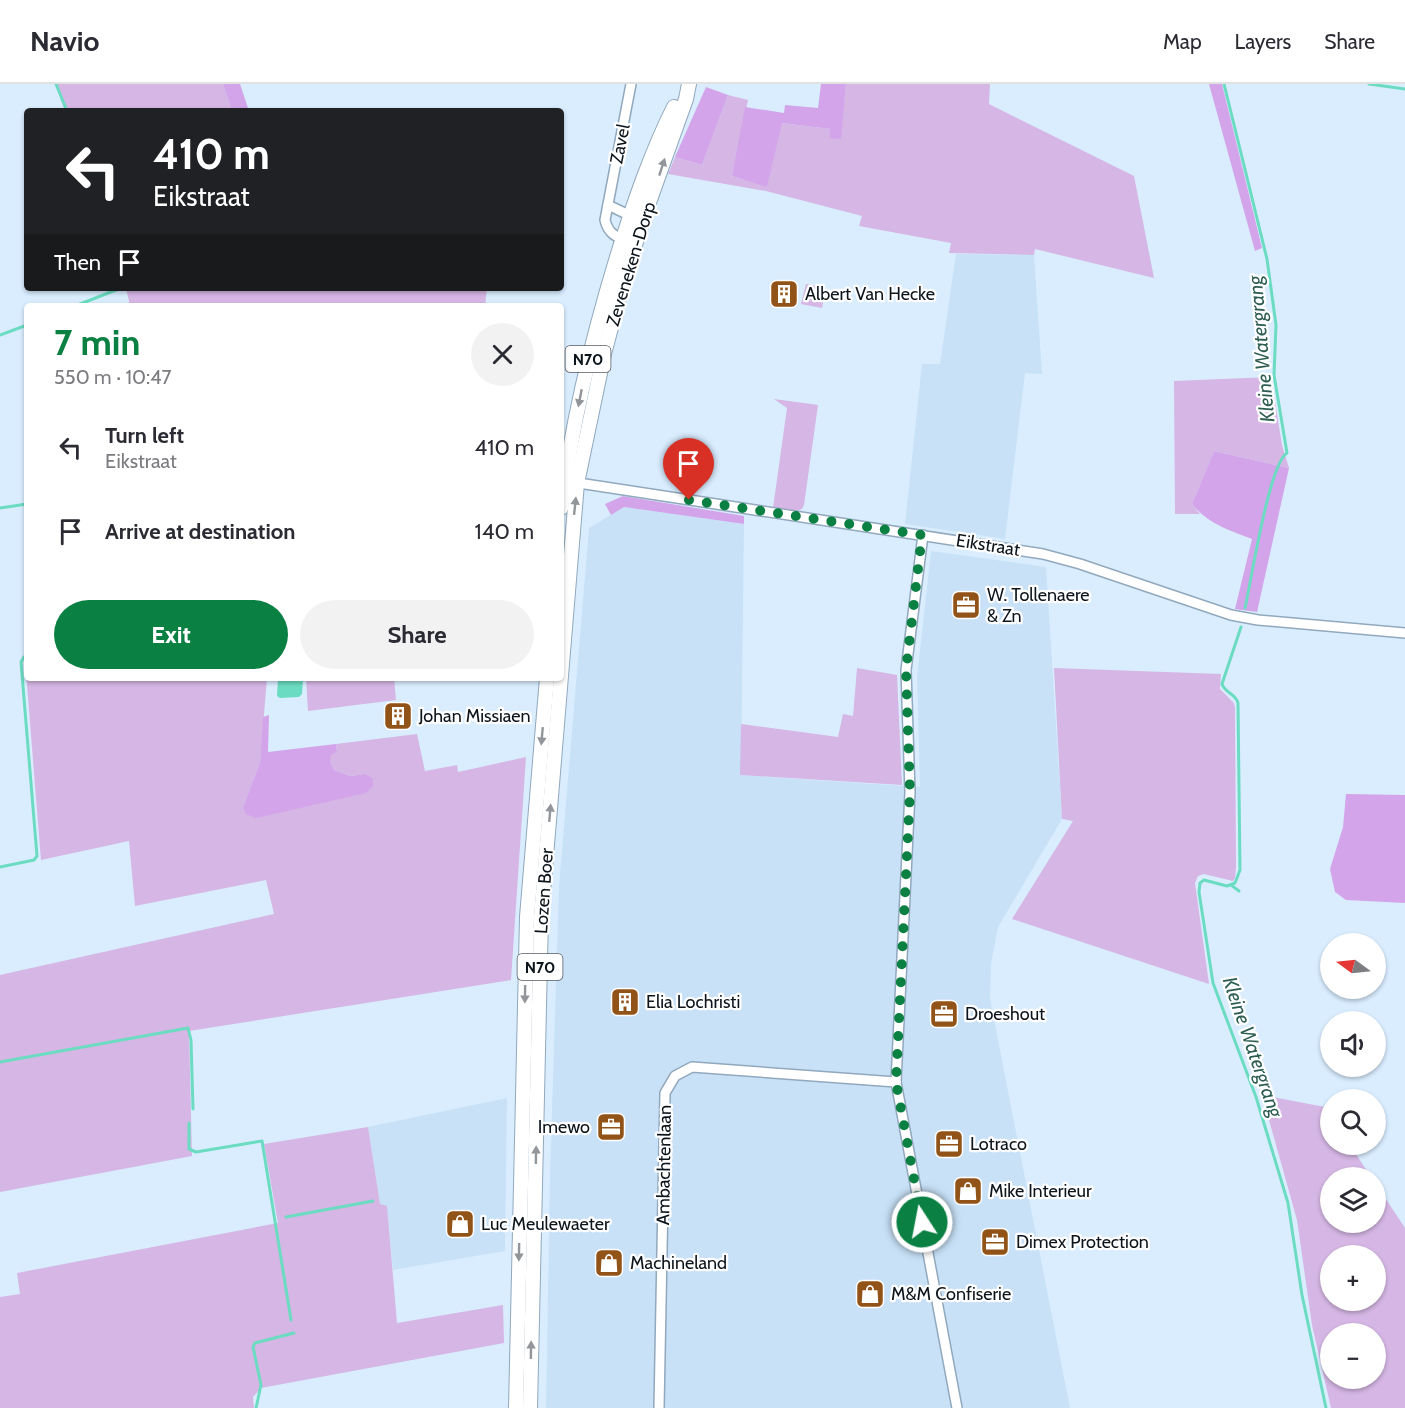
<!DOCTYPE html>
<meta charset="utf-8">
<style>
body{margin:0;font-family:Cabin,sans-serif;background:#f2f2f3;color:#2b2b33;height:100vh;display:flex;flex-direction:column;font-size:22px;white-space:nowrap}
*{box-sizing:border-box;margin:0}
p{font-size:20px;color:#7c7c81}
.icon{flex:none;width:33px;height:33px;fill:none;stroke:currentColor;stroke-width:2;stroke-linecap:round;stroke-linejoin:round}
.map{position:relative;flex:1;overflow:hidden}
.side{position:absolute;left:24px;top:219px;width:540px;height:378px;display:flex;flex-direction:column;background:#fff;border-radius:6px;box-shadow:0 2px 4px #0004}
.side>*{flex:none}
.banner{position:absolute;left:24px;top:24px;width:540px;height:183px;border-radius:6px;box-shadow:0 2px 4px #0004;background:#202124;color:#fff;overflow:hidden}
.needle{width:39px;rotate:285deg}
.tools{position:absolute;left:1320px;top:849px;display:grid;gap:12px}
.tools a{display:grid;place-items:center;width:66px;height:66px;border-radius:50%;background:#fff;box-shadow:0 2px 4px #0004;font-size:30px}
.pin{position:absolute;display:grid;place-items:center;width:51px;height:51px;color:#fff;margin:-62px -26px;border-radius:50% 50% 50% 0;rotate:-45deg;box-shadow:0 0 6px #0007}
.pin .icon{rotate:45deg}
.me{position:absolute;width:66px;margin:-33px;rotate:349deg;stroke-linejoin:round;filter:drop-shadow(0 0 4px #0008)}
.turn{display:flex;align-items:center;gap:21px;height:126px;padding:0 30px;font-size:27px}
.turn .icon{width:78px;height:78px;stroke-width:2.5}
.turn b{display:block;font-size:42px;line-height:51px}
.then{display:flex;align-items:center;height:57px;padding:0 30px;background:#0003;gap:12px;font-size:22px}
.round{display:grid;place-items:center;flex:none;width:63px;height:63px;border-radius:32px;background:#f2f2f3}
.overview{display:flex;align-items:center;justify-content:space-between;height:102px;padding:0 30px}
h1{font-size:36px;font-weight:800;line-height:45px;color:#0b8043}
.primary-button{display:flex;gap:12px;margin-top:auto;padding:12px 30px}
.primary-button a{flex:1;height:69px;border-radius:36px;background:#0b8043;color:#fff;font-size:24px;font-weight:800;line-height:69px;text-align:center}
.primary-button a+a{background:#f2f2f3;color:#2b2b33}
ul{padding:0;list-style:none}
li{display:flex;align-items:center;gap:18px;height:84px;padding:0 30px}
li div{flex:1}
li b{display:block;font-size:22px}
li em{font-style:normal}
header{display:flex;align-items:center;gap:36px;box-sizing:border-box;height:84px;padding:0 30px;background:#fff;border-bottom:2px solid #e1e1e2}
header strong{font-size:28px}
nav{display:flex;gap:33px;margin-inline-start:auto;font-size:21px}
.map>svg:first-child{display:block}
</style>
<header>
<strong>Navio</strong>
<nav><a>Map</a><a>Layers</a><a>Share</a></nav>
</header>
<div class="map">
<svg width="1405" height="1324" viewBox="0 0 1405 1324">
<rect width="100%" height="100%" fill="#d9edff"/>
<g fill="#c8e1f7">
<polygon points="956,170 1034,171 1042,290 1025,289 1005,455 905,440 922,280 940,280"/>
<polygon points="624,423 744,440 741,691 920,703 917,593 931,467 1046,483 1062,735 998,843 991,880 990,915 1070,1324 546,1324 550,1091 559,802 589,444"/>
<polygon points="507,1014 505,1167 393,1186 387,1123 380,1121 368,1043"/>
</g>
<g fill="#d5b6e4" fill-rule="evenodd">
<polygon points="55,0 223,0 232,27 65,27"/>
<polygon points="846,0 990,0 989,20 1134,92 1154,194 1035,165 1034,171 949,169 951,159 859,142 862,132 766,107 668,90 675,73 702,81 728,11 748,16 732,92 767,102 781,39 831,45 840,55"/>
<polygon points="806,200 823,203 823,206 825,207 822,224 801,220"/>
<polygon points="126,204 487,204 485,222 130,222"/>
<polygon points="1271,293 1282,361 1289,384 1214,367 1192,420 1200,430 1175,430 1174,297"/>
<polygon points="774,315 818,321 804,421 802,425 795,428 773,424 787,324"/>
<polygon points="27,575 27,594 267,594 260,678 243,723 365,690 350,692 334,686 330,677 330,671 337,668 336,660 417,650 425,687 457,681 458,688 526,673 511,896 189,947 192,1072 0,1108 0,891 274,830 266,796 135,822 129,757 41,776 25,576"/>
<polygon points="857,584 897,591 902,701 740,691 741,640 838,653 843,630 853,632"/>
<polygon points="1054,584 1221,590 1220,605 1234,619 1235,624 1236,783 1235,794 1233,797 1204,790 1198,792 1195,799 1209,900 1012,835 1073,737 1062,735"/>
<polygon points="306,594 394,594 396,616 308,627"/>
<path d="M1262,1011L1330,1024V1060L1350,1061L1371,1093L1330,1094V1138H1376V1100L1405,1144V1324H1331L1312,1241L1297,1136ZM1330,1172H1376V1216H1330ZM1330,1250H1376V1294H1330Z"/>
<polygon points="368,1043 380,1120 387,1122 397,1239 503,1221 504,1259 261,1304 253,1313 254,1324 0,1324 0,1213 20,1210 17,1189 278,1139 264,1060"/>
</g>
<g fill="#d3a4ea">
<polygon points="223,0 240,0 249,27 232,27"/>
<polygon points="821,0 846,0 841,55 830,54 830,45 782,39 767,103 732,92 745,23 784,29 785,21 818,24"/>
<polygon points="1209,0 1222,0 1262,164 1255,167"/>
<polygon points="706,3 728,11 702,81 675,73"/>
<path d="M1214,367L1289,384L1257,528L1235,525L1252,455C1229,446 1208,440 1192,420Z"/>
<polygon points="623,412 744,432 744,440 624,423 611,431 605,420"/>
<polygon points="269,631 268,668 336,660 337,668 331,671 330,677 334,686 350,692 365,690 373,695 373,702 366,709 256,734 246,730 243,723 260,678 263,633"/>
<polygon points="1346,710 1405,711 1405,819 1346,816 1335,808 1330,785 1343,743"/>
</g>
<polygon fill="#6bdcc1" points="278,594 303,594 302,610 299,613 280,614 277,612"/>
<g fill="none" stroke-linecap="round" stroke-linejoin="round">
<g stroke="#6bdcc1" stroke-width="3">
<polyline points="56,0 67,27"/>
<path d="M1224,0L1267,175L1276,241L1274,291L1287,369C1269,380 1251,498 1245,524"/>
<polyline points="1369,0 1405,5"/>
<polyline points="75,222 121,204"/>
<polyline points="0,251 27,241"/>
<polyline points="0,424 27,420"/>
<path d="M1241,543L1222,600C1225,609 1236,610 1238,619L1240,786L1235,799L1227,802L1204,796L1200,799L1199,808L1213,899L1256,1013L1288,1119L1302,1211L1326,1324"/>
<polyline points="0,783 34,776 37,772 21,578 24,573 27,572"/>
<polyline points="1231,801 1239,807"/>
<polyline points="0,978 188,944 191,956 193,1025"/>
<polyline points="189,1039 189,1065 196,1068 262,1057 291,1236"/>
<polyline points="286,1133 373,1117"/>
<polyline points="256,1324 261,1301 253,1263 255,1259 294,1249"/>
</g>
<g stroke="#91a8bd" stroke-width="12">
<g id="minor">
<polyline points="608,121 633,133"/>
<path d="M627,158C615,152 608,149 605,136L631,0"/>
<polyline points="572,398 1043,470 1080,480 1231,531 1258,536 1405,549"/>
<polyline points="923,451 906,586 910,708 896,998 957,1324"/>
<polyline points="659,1324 665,1009 675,992 692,983 896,998"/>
</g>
</g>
<g stroke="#91a8bd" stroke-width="16">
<g id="primary">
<path d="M561,424C572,338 592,255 617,173C633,122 650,71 674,23"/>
<polyline points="516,1324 527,833 547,594"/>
<polyline points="530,1324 541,833 577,399 604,270 620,210 642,138 686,15 689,0"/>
</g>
</g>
<use href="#minor" stroke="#fff" stroke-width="9"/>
<use href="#primary" stroke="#fff" stroke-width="14"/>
</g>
<defs><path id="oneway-solid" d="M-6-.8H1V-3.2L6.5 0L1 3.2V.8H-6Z" transform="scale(1.5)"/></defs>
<g fill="#929599">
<use href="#oneway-solid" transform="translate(662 83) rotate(-72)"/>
<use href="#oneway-solid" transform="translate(580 314) rotate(101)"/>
<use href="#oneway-solid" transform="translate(575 422) rotate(-84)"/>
<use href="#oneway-solid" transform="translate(542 652) rotate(95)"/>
<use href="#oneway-solid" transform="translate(550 729) rotate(-85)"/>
<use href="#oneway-solid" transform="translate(525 910) rotate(91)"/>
<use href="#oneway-solid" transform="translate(536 1071) rotate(-89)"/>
<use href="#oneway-solid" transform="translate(519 1168) rotate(91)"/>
<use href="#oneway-solid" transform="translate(531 1266) rotate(-89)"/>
</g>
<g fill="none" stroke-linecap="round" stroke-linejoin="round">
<polyline stroke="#0b8043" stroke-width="10" stroke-dasharray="0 18" points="689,416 922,451 906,586 910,708 896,998 922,1138"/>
</g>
<defs>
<g id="building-square" transform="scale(1.5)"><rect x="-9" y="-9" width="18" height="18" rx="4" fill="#915318" stroke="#fff"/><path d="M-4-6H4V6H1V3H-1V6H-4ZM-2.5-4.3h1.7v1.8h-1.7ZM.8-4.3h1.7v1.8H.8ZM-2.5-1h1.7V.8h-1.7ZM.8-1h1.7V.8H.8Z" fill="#fff"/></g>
<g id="office-square" transform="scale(1.5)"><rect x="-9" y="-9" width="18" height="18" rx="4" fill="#915318" stroke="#fff"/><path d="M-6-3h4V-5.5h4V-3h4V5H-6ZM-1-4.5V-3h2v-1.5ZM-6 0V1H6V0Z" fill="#fff"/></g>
<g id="shop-square" transform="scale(1.5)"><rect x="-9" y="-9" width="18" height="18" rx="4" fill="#915318" stroke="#fff"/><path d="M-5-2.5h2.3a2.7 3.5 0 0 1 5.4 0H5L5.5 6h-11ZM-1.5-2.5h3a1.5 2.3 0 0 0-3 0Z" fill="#fff"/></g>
</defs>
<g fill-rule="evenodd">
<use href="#building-square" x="784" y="210"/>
<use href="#office-square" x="966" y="521"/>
<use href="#building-square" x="398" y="632"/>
<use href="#building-square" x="625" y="918"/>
<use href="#office-square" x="944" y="930"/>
<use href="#office-square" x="611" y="1043"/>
<use href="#office-square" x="949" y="1060"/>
<use href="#shop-square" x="968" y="1107"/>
<use href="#shop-square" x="460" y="1140"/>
<use href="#office-square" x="995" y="1158"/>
<use href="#shop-square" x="609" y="1179"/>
<use href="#shop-square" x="870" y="1210"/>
</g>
<g text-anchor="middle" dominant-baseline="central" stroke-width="4.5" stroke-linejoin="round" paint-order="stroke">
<g fill="#fff" stroke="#555a60" stroke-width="1.5">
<rect x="565.5" y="262" width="45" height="26" rx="4.5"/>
<rect x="517.5" y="870" width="45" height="26" rx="4.5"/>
</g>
<g font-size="16" font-weight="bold" fill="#0c141c">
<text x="588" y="275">N70</text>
<text x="540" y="883">N70</text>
</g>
<g font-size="18" fill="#0c141c" stroke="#fff">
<text transform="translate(620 60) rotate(-79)">Zavel</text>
<text transform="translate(631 180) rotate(-73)">Zeveneken-Dorp</text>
<text transform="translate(988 461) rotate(9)">Eikstraat</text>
<text transform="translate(544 807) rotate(-86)">Lozen Boer</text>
<text transform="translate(664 1081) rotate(-89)">Ambachtenlaan</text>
</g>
<g font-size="18" fill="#0c141c" stroke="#fff" text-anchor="start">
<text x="805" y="210">Albert Van Hecke</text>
<text x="987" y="511">W. Tollenaere<tspan x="987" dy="21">&amp; Zn</tspan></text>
<text x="419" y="632">Johan Missiaen</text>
<text x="646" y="918">Elia Lochristi</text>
<text x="965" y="930">Droeshout</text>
<text x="590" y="1043" text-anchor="end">Imewo</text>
<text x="970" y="1060">Lotraco</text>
<text x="989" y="1107">Mike Interieur</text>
<text x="481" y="1140">Luc Meulewaeter</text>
<text x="1016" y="1158">Dimex Protection</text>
<text x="630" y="1179">Machineland</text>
<text x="891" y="1210">M&amp;M Confiserie</text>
</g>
<g font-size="20" font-style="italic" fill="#2d5d51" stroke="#fff">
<text transform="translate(1261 265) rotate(-95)">Kleine Watergrang</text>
<text transform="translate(1253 963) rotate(71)">Kleine Watergrang</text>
</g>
</g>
</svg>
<div class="tools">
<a><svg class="needle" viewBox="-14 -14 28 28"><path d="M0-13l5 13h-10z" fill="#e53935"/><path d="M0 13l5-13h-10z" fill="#7c7c81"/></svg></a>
<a><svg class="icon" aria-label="sound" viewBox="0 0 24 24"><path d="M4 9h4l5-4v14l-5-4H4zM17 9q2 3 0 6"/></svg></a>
<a><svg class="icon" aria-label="search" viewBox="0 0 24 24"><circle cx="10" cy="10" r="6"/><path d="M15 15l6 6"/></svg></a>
<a><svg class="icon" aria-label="layers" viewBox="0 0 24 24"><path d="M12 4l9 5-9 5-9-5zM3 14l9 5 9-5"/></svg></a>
<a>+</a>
<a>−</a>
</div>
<div class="pin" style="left:689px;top:416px;background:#d93025"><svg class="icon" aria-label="arrive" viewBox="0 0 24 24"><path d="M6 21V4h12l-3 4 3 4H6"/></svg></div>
<svg class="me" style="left:922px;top:1138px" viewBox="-20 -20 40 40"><circle r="17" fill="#0b8043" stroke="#fff" stroke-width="3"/><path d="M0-11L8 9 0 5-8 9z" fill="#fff"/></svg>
<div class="banner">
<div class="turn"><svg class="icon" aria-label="left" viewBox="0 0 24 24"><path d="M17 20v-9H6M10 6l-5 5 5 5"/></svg><div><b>410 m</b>Eikstraat</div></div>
<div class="then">Then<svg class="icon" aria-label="arrive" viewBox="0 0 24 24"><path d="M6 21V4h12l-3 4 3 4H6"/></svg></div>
</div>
<section class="side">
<div class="overview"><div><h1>7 min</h1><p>550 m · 10:47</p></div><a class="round"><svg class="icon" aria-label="close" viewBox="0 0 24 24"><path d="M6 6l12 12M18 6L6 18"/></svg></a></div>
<ul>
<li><svg class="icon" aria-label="left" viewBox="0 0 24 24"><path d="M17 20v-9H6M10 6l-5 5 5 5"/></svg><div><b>Turn left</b><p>Eikstraat</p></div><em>410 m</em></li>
<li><svg class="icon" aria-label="arrive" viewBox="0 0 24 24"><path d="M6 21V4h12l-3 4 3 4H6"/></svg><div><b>Arrive at destination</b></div><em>140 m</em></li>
</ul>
<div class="primary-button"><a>Exit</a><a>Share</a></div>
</section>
</div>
